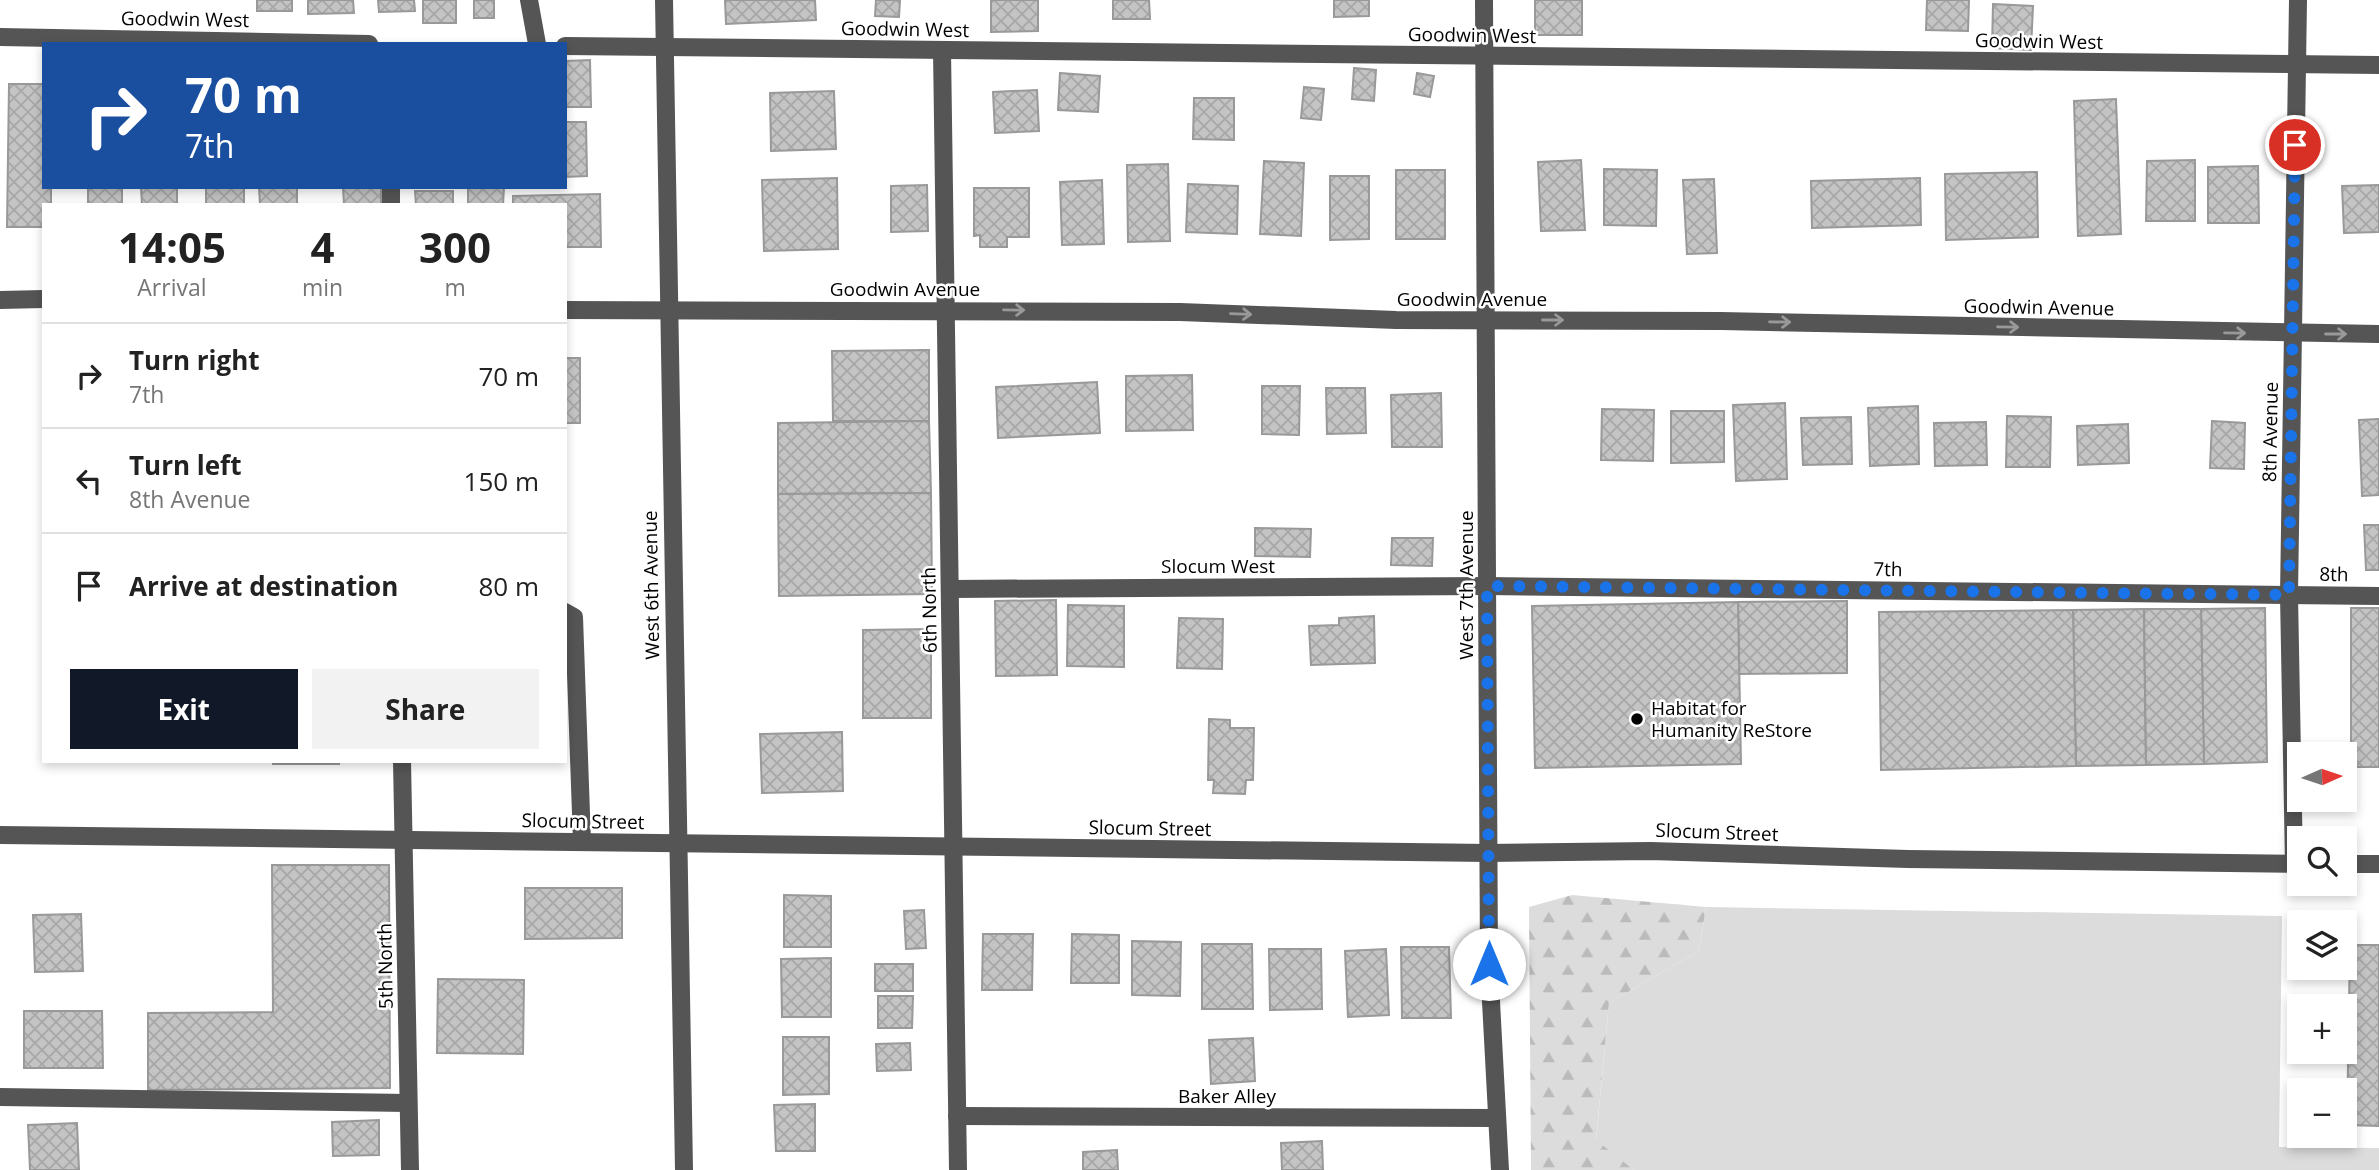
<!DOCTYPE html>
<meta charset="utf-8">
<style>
body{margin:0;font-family:"Open Sans",sans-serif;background:#f2f2f2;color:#222;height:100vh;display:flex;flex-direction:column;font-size:26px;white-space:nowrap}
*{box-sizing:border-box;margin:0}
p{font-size:23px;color:#767676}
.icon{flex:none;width:38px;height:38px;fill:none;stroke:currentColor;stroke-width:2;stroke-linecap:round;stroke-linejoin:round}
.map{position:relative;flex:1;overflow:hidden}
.details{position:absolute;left:42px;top:203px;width:525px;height:560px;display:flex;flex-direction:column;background:#fff;border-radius:0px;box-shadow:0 4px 10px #0003}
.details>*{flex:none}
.banner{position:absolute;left:42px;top:42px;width:525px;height:147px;border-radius:0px;box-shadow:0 4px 10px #0003;background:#1a4fa0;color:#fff;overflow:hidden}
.needle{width:46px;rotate:87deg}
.controls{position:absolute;left:2287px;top:742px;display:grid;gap:14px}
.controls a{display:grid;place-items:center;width:70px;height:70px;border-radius:0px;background:#fff;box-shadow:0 4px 10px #0003;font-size:35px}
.pin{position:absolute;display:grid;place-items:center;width:60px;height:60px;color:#fff;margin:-30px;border:4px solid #fff;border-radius:50%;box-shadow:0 2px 7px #0007}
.me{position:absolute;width:77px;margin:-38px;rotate:0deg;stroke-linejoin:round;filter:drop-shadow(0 0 5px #0008)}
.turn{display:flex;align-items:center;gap:24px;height:147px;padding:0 28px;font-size:32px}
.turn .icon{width:91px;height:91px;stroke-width:2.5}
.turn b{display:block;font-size:49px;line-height:60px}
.eta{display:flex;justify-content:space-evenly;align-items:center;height:119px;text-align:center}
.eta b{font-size:42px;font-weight:700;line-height:49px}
.cta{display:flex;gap:14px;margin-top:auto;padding:14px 28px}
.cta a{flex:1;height:80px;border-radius:0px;background:#111827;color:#fff;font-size:28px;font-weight:700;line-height:80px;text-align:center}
.cta a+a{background:#f2f2f2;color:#222}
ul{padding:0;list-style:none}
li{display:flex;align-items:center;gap:21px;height:105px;padding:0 28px;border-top:2px solid #e0e0e0}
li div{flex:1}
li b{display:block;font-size:26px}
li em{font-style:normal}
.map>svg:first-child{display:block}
</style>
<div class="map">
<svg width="2379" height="1170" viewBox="0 0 2379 1170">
<defs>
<pattern id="forest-firs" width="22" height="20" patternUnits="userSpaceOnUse" patternTransform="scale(1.75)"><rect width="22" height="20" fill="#dcdcdc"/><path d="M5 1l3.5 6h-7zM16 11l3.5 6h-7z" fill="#bbb"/></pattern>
<pattern id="building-cross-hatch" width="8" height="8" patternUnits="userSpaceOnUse" patternTransform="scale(1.75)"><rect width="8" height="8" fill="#c4c4c4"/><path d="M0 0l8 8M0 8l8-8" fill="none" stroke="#a7a7a7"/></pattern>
</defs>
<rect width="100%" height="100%" fill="#fff"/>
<polygon fill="#dcdcdc" points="1706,907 2282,916 2279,1147 2379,1148 2379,1170 1634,1170 1596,1141 1609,1003 1699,951"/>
<polygon fill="url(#forest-firs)" points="1572,895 1706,907 1699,951 1609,1003 1596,1140 1634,1170 1531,1170 1529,907"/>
<g fill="url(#building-cross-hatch)" stroke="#999" stroke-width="2">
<rect x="257" y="0" width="35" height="11"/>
<polygon points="308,0 353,0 354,13 308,14"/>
<polygon points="378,0 414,0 415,11 379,12"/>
<rect x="423" y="0" width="33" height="23"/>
<rect x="474" y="0" width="20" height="18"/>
<polygon points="725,0 815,0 816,20 726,24"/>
<polygon points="876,0 900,0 899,17 875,16"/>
<polygon points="991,0 1038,0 1038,31 991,32"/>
<polygon points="1113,0 1149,0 1150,19 1113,19"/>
<polygon points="1334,0 1369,0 1369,16 1334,17"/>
<rect x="1535" y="0" width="47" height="35"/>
<polygon points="1927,0 1969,0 1968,31 1926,30"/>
<polygon points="1993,4 2033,6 2031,50 1992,48"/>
<polygon points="590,60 591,107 565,107 565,61"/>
<polygon points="1354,68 1376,70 1374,101 1352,99"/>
<polygon points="1060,73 1100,76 1098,112 1058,110"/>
<polygon points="1417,73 1434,76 1430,97 1414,94"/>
<polygon points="9,84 44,84 44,187 51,187 51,205 44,205 44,227 7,227"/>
<polygon points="1304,87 1324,89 1321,120 1301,118"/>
<polygon points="1037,90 1039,131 995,133 993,92"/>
<polygon points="834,91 836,149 771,151 770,93"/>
<polygon points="1194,98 1234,98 1234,140 1193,139"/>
<polygon points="2116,99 2121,234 2078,236 2074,101"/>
<polygon points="565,122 586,122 587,176 565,177"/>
<polygon points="1581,160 1585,230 1541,231 1538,162"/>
<polygon points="2195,160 2195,221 2146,221 2147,161"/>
<polygon points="1264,161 1304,163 1301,236 1260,234"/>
<polygon points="1168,164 1170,241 1128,242 1127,165"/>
<polygon points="2258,166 2259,223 2208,223 2208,167"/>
<polygon points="1604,169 1657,170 1656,226 1604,225"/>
<rect x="1396" y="170" width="49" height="69"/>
<polygon points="2037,172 2038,237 1946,240 1945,174"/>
<polygon points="1330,176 1369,176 1369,239 1330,240"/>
<polygon points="837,178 838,249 764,251 762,180"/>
<polygon points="1920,178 1921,225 1812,228 1811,181"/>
<polygon points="1714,179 1717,253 1687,254 1683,180"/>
<polygon points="1102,180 1104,244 1062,245 1060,182"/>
<polygon points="1188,184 1238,186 1237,234 1186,232"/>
<polygon points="927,185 928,231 891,232 891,186"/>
<polygon points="2379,185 2379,232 2344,233 2342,186"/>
<rect x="88" y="187" width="34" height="18"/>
<polygon points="141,187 177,187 177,205 142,205"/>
<rect x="206" y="187" width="38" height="18"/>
<polygon points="259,187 297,187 297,205 260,205"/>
<polygon points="343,187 381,187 381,205 344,205"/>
<polygon points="468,187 504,187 503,205 468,205"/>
<polygon points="974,188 1029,188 1029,237 1007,237 1007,247 980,247 980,235 974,236"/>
<polygon points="415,191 453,191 453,205 416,205"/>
<polygon points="600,194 601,247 565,247 565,205 513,205 513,196"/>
<polygon points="929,350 929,421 833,421 832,351"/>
<rect x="565" y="358" width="15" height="65"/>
<polygon points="1192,375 1193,430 1126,431 1126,376"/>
<polygon points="1097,382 1100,433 998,438 996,387"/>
<polygon points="1262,386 1300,386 1299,435 1262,434"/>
<polygon points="1326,388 1365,388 1366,433 1327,434"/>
<polygon points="1441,393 1442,447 1392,447 1391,395"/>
<polygon points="1785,403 1787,479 1736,481 1733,405"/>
<polygon points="1918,406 1919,464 1870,466 1868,408"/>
<polygon points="1602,409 1654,410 1653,461 1601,460"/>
<polygon points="1671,411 1724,411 1724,462 1671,463"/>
<polygon points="2007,416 2051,417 2050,467 2006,467"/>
<polygon points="1851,417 1852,464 1803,465 1801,418"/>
<polygon points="2379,419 2379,495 2362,496 2359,420"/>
<polygon points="929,421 931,493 778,494 778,423"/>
<polygon points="2212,421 2245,423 2244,469 2210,468"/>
<polygon points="1986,422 1987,465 1935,466 1934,423"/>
<polygon points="2128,424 2129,463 2078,465 2077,426"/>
<polygon points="931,493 932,594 779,596 778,494"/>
<polygon points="2364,525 2379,525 2379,570 2366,570"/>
<polygon points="1255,528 1311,529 1310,557 1255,556"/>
<polygon points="1392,538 1433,538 1432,566 1391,565"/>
<polygon points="1056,600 1057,675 996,676 995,601"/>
<polygon points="1847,601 1847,673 1739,674 1738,602"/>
<polygon points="1738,602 1741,764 1535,768 1532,606"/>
<polygon points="1068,605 1124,606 1124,667 1067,666"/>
<polygon points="2265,608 2267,762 2204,764 2201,609"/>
<rect x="2351" y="608" width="28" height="159"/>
<polygon points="2144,609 2146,765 2076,766 2073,610"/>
<polygon points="2144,609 2201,609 2204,764 2146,765"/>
<polygon points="2073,610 2076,766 1881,770 1879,612"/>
<polygon points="1374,616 1375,663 1311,665 1309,626 1339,625 1339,618"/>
<polygon points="1179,618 1223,619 1222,669 1177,668"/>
<polygon points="931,629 931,718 863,718 863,630"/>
<polygon points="1209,719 1230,720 1230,728 1254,728 1253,780 1246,780 1245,794 1213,793 1214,780 1208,780"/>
<polygon points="842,732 843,791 762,793 760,734"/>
<rect x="273" y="761" width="66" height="3"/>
<polygon points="272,865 389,865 390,1088 148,1090 148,1013 273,1012"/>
<polygon points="525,888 622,888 622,938 525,939"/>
<polygon points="784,895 831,896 831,947 784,947"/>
<polygon points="924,910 926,948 906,949 904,911"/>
<polygon points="81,914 83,971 35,972 33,915"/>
<polygon points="983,934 1033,934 1032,990 982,990"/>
<polygon points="1072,934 1119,935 1119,983 1071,983"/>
<polygon points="1132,941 1181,942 1180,996 1132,995"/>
<polygon points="1202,944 1252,944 1253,1009 1202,1009"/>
<polygon points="2350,945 2379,945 2379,1126 2347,1125"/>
<polygon points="1401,947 1449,947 1451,1018 1402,1018"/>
<polygon points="1269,949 1321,949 1322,1009 1270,1010"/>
<polygon points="1386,949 1389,1015 1348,1017 1345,951"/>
<polygon points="831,958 831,1017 782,1017 781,959"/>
<rect x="875" y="964" width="38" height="27"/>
<polygon points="438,979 524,980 523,1054 437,1053"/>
<polygon points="878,996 913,996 912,1028 878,1028"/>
<polygon points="24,1011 102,1011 103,1068 24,1068"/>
<polygon points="783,1037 829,1037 829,1094 783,1095"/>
<polygon points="1253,1038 1255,1081 1211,1084 1209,1040"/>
<polygon points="910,1043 911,1070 877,1071 876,1044"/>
<polygon points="815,1104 815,1151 776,1151 774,1105"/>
<polygon points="379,1120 379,1155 333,1156 332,1122"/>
<polygon points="77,1123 79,1170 30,1170 28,1125"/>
<polygon points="1322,1141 1323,1170 1282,1170 1281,1143"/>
<polygon points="1117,1150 1118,1170 1083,1170 1083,1152"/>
</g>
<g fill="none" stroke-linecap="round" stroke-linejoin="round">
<g stroke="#555" stroke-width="18">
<polyline points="529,0 537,44"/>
<polyline points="664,0 684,1170"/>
<polyline points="1484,0 1489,964 1500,1170"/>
<polyline points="0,37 369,44"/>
<polyline points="565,46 2379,65"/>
<polyline points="942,50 958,1170"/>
<polyline points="391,187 391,205"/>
<polyline points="0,300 44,299"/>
<polyline points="565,310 1180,312 1396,320 1721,321 2379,334"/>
<polyline points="950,589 1487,586 2379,596"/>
<polyline points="565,612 574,617 582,842"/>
<polyline points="402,761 410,1170"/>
<polyline points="0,835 1488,853 1651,851 1908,859 2300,864"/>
<polyline points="2294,864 2289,595 2298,0"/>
<polyline points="2345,864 2379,864"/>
<polyline points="0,1097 408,1103"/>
<polyline points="957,1116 1497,1118"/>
</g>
</g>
<defs><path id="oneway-shaft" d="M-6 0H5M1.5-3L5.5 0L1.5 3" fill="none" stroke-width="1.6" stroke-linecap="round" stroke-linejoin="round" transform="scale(1.75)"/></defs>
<g stroke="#999">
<use href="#oneway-shaft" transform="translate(1014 310) rotate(1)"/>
<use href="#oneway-shaft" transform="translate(1241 314) rotate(2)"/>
<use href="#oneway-shaft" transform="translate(1553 320)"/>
<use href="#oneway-shaft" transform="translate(1780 322) rotate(1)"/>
<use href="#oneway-shaft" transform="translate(2008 327) rotate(1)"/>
<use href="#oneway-shaft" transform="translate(2235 333) rotate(1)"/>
<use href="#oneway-shaft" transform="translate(2336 334)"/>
</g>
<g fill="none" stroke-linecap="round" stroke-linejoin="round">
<polyline stroke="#1a73e8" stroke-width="12" stroke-dasharray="0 21.6" points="1489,964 1487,586 2289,595 2295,145"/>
</g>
<circle fill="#000" stroke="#fff" stroke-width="2.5" cx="1637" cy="719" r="7"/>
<g text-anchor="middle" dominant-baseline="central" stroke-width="5" stroke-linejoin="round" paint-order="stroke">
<g font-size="19" fill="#000" stroke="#fff">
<text transform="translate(185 19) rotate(1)">Goodwin West</text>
<text transform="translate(905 29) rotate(1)">Goodwin West</text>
<text transform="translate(1472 35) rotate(1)">Goodwin West</text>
<text transform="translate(2039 41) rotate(1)">Goodwin West</text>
<text x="905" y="289">Goodwin Avenue</text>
<text x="1472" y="299">Goodwin Avenue</text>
<text transform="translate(2039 307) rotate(1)">Goodwin Avenue</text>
<text transform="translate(2270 432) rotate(-89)">8th Avenue</text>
<text x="1218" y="566">Slocum West</text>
<text transform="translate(1888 569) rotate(1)">7th</text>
<text transform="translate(2334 574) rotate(1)">8th</text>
<text transform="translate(651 585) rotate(-91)">West 6th Avenue</text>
<text transform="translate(1466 585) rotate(-90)">West 7th Avenue</text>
<text transform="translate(929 610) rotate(-91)">6th North</text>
<text transform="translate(583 821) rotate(1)">Slocum Street</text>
<text transform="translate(1150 828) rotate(1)">Slocum Street</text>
<text transform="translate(1717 832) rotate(2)">Slocum Street</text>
<text transform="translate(385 966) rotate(-91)">5th North</text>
<text x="1227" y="1096">Baker Alley</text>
</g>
<g font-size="19" fill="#000" stroke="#fff" text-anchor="start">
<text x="1651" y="708">Habitat for<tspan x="1651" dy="22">Humanity ReStore</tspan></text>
</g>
</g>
</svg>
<div class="controls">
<a><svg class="needle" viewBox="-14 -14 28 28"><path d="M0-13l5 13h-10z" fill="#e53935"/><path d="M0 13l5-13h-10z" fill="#767676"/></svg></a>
<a><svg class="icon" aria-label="search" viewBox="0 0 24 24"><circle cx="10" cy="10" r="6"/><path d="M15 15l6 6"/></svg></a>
<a><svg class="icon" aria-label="layers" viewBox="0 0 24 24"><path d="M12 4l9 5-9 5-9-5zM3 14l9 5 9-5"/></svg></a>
<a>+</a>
<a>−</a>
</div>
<div class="pin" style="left:2295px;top:145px;background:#d93025"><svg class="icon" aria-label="arrive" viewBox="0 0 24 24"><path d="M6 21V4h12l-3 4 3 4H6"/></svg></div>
<svg class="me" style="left:1489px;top:964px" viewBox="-20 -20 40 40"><circle r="19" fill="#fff"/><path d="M0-13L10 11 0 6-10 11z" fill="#1a73e8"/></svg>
<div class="banner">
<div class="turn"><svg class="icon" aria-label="right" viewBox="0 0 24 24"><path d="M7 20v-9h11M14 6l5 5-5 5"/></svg><div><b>70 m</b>7th</div></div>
</div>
<section class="details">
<div class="eta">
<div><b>14:05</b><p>Arrival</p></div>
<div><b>4</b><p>min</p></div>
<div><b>300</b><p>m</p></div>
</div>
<ul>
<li><svg class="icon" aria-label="right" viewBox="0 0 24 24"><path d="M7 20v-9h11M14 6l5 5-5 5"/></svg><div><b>Turn right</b><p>7th</p></div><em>70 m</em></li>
<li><svg class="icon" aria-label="left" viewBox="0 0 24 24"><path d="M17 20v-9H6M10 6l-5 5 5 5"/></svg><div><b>Turn left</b><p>8th Avenue</p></div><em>150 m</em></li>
<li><svg class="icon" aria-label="arrive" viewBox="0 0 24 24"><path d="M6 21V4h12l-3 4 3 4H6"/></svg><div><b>Arrive at destination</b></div><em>80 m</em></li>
</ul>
<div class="cta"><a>Exit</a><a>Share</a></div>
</section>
</div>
